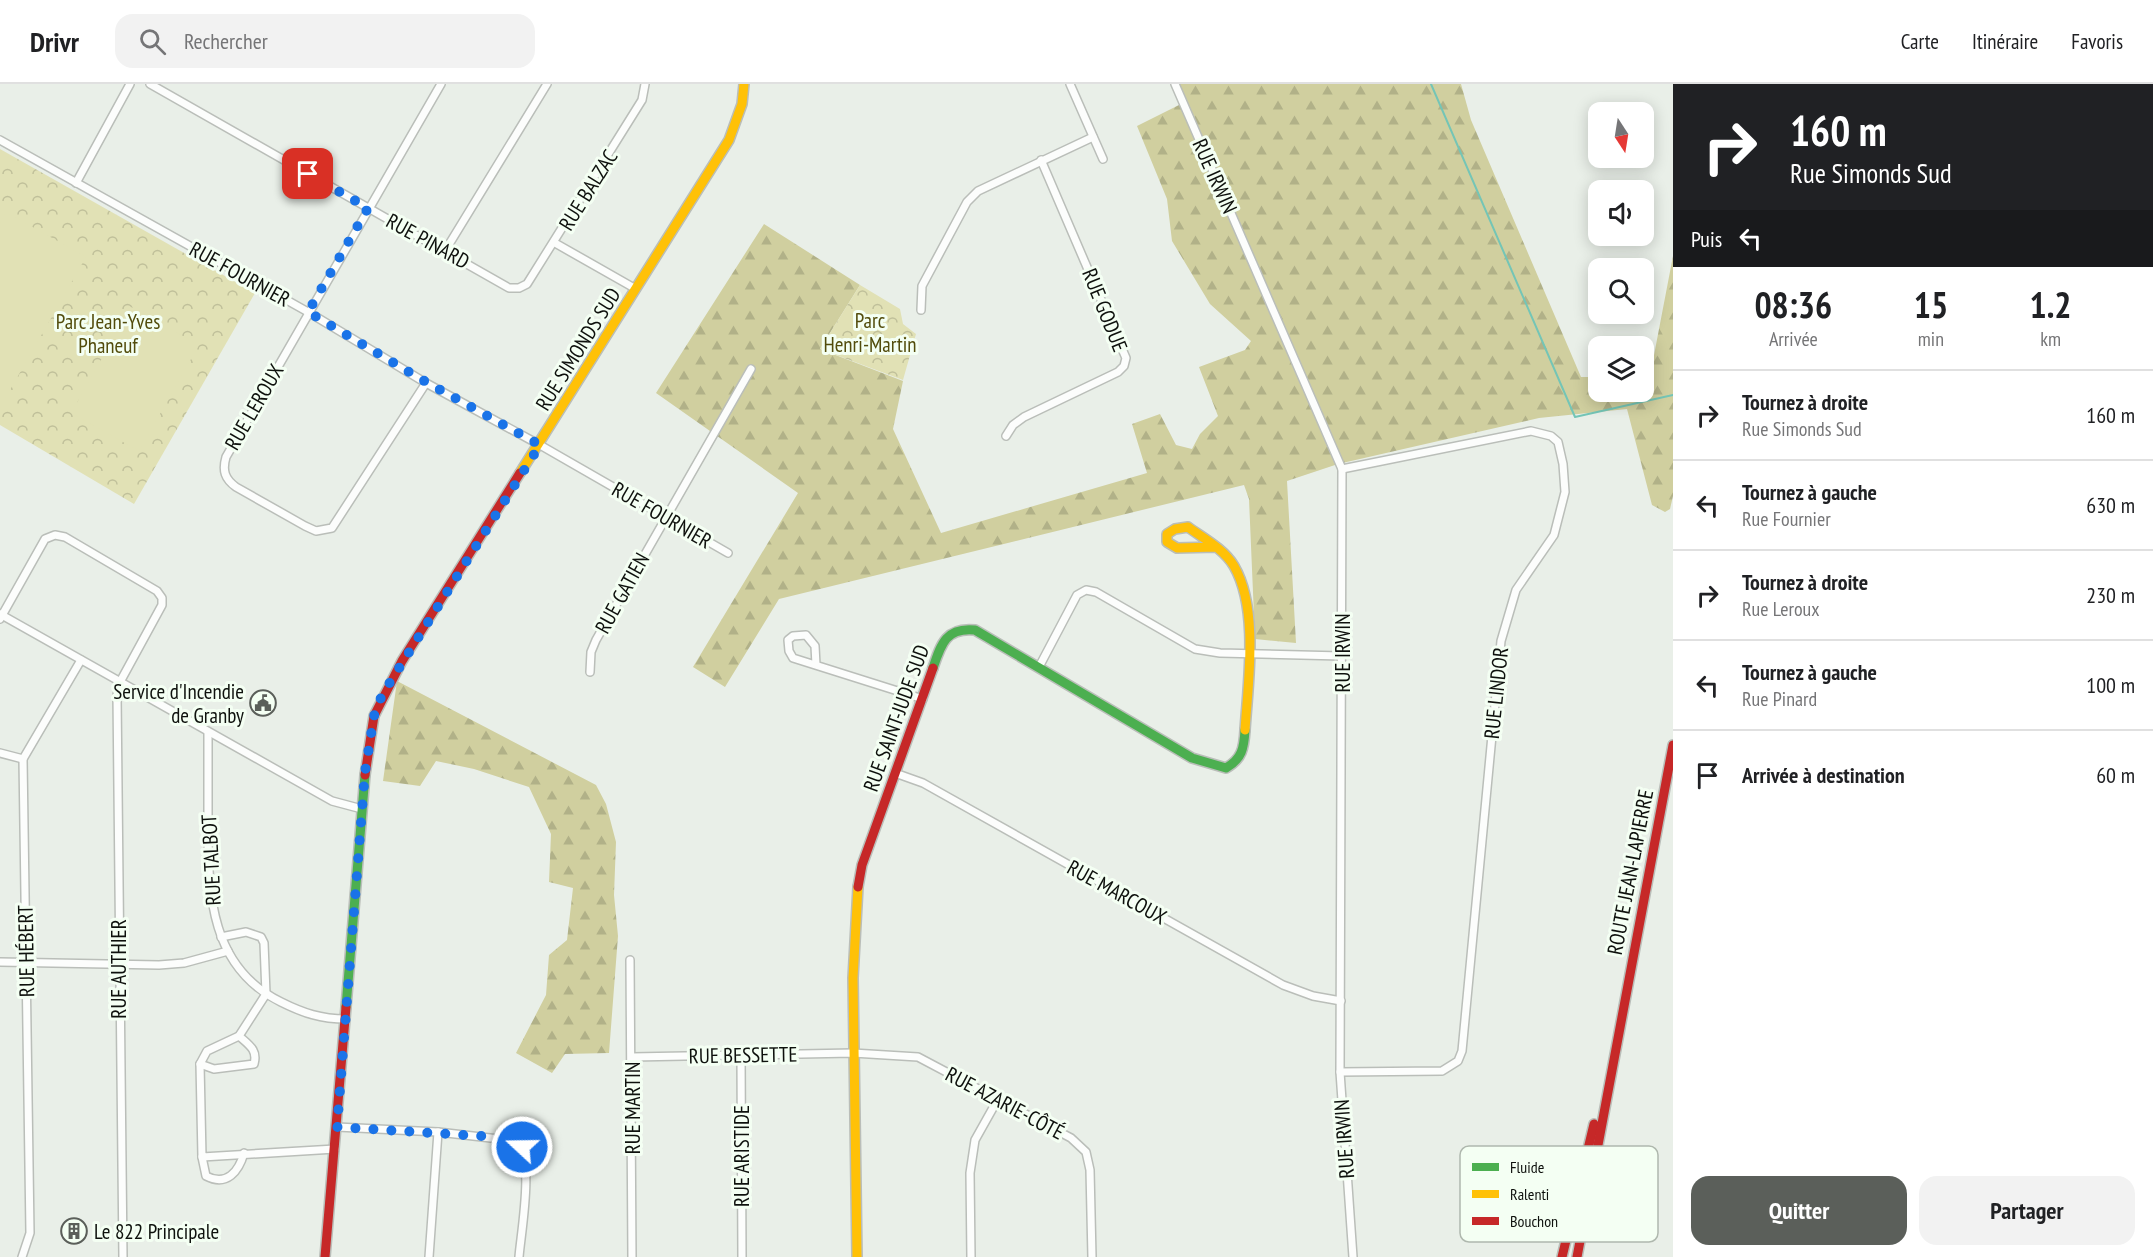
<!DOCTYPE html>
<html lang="fr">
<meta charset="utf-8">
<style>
body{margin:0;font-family:"PT Sans Narrow",sans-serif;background:#f2f2f2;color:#202124;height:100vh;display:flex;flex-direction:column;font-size:22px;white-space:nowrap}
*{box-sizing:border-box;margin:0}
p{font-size:20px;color:#757577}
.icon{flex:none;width:33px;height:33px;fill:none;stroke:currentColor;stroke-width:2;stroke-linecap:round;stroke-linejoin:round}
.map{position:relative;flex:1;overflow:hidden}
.drawer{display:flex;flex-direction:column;background:#fff;width:480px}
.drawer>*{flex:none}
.hud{background:#202124;color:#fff;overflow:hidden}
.needle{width:39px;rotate:168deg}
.fabs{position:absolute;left:1588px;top:18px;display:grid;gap:12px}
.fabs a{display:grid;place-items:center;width:66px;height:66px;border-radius:12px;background:#fff;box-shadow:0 3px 15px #0003;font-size:30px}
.pin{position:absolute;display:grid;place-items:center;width:51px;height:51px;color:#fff;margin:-26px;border-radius:12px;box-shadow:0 3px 9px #0006}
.me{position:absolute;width:66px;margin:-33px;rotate:291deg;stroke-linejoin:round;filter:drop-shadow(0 0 4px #0008)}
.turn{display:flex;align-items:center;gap:21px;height:126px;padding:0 18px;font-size:27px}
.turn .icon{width:78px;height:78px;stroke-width:2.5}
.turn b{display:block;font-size:42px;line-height:51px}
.then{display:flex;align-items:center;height:57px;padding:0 18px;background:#0003;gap:12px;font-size:22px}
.eta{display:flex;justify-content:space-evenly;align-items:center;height:102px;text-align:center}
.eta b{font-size:36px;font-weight:800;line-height:42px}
.cta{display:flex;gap:12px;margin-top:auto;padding:12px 18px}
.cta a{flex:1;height:69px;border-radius:18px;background:#5b5f5a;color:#fff;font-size:24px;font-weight:800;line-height:69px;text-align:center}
.cta a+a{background:#f2f2f2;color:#202124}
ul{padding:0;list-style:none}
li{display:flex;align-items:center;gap:18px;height:90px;padding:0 18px;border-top:2px solid #e0e0e0}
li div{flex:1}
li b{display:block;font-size:22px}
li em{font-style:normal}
header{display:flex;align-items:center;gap:36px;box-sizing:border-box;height:84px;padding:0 30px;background:#fff;border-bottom:2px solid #e0e0e0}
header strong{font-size:28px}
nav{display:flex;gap:33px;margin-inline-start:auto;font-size:21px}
.search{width:420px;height:54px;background:#f2f2f2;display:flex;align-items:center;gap:15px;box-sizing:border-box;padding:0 21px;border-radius:18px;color:#757577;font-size:22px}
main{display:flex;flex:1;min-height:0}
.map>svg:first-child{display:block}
</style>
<header>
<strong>Drivr</strong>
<div class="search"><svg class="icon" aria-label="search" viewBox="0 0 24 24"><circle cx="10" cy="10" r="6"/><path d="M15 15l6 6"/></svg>Rechercher</div>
<nav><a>Carte</a><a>Itinéraire</a><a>Favoris</a></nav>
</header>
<main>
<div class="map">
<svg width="1673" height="1173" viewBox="0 0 1673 1173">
<defs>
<pattern id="forest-firs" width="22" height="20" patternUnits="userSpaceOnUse" patternTransform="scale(1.5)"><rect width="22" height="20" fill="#d0cf9f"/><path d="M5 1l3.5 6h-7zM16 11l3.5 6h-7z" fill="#b1b188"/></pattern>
<pattern id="park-crowns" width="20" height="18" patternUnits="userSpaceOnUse" patternTransform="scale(1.5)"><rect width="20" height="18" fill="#e1e1b5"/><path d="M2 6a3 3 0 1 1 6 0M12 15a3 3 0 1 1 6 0" fill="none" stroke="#c0c09a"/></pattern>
</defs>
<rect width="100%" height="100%" fill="#e9efe8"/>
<g fill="url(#forest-firs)">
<polygon points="1175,0 1461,0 1471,36 1581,293 1599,293 1599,308 1644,308 1644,293 1650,292 1673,172 1673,412 1670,425 1665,428 1652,421 1627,325 1539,334 1338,380 1287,397 1296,559 1255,555 1249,415 1244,401 779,515 725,603 693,583 798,409 656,309 764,140 860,201 820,265 903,297 893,345 941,449 1147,389 1132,340 1160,330 1176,361 1192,365 1200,350 1218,332 1199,283 1245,266 1251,257 1210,220 1172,157 1167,115 1137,42 1183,19"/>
<polygon points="397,597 596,701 606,720 616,758 614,811 618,852 609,969 565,970 552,989 516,969 546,911 549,871 567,856 573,804 549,798 551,750 529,703 474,685 436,677 420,702 383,697"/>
</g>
<g fill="url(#park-crowns)">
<polygon points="0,65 255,209 134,420 0,341"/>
<polygon points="860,201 900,225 903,240 916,250 903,296 820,265"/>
</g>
<g fill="#e1e1b5">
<polygon points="6,128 86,173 2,320 0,319 0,139"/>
<polygon points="131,223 199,261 139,367 71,329"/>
</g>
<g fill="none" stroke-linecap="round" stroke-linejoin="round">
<polyline stroke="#74c5b6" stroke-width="2" points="1431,0 1575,333 1673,311"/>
<g stroke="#babeb9" stroke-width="10">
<g id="street">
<polyline points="150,0 509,204 519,204 527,200 642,16 645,0"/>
<polyline points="1070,0 1103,75"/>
<polyline points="1175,0 1342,385 1340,988 1353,1173"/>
<polyline points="0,56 308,228 426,299 540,361 728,469"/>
<polyline points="76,99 130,0"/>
<polyline points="555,159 636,205"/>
<polyline points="445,167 547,0"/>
<polyline points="921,226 922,202 967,118 978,107 1093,53"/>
<path d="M426,299L332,444L316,447L305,442L236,403C225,395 222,387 226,373L441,0"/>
<polyline points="1006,352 1013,341 1024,333 1118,288 1124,282 1126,274 1041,76"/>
<polyline points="0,530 332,717 362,725"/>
<polyline points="0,535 45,455 55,451 65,453 157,507 162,514 162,521 120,598 117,611 123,1173"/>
<polyline points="816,581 815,562 806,551 793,552 788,556 789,567 793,574 923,615"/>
<polyline points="1039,583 1077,511 1086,506 1096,508 1195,565 1220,569 1342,572"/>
<polyline points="590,588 591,568 596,556 751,285"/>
<path d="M208,648C208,680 208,712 208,744C208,811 211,884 281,918C303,929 321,935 346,935"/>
<polyline points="0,669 23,675"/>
<polyline points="895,689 923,699 1283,901 1313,912 1341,917"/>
<polyline points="221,853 246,848 261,853 264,859 266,910 239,952 207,967 200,980 202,1073 335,1065"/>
<polyline points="630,876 632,1173"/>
<polyline points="0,878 159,881 184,879 228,867"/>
<polyline points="741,970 742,1173"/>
<polyline points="632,973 853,969 918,973 1071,1054 1086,1068 1090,1086 1092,1173"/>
<path d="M200,980L214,985L254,980C258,966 249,961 239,952"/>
<polyline points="1340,988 1442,987 1458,977 1462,967 1501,557 1516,506 1554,451 1565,408 1563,380 1558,358 1551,352 1531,347 1342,385"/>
<path d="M337,1043L438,1048L516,1057C535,1073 521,1148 519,1173"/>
<path d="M202,1073L206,1092C227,1103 239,1087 244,1069"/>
<polyline points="22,1173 30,1149 23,675 81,576"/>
<polyline points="429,1173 438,1048"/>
<polyline points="971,1173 970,1089 975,1056 998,1015"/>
</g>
</g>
<g stroke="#babeb9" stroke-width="12">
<g id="fast">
<path d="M933,584C941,560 946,543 975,546L1192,674L1226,684C1242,675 1244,664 1245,646"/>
<polyline points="346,923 365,691"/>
</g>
</g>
<g stroke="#babeb9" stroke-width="12">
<g id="slow">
<polyline points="520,389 729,56 742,20 744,0"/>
<path d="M1216,463L1177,464L1167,458V450L1175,445L1188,443C1203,454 1224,465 1234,482C1259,525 1248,599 1245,646"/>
<polyline points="857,1173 853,894 858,803"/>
</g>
</g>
<g stroke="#babeb9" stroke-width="12">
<g id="jam">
<polyline points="365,691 374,632 402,577 520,389"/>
<polyline points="858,803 862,781 933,584"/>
<polyline points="325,1173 346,923"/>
<polyline points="1562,1173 1594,1040"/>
<polyline points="1577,1173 1673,661"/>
</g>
</g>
<use href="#street" stroke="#fcfdfc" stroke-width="7"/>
<use href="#fast" stroke="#4caf50" stroke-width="9"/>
<use href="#slow" stroke="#ffc107" stroke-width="9"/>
<use href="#jam" stroke="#c62828" stroke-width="9"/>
</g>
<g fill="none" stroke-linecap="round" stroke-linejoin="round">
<polyline stroke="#1a73e8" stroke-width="10" stroke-dasharray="0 18" points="308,90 368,124 308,228 426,298 540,361 382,611 374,632 365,688 337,1043 512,1054 522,1063"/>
</g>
<defs>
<g id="civic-ring" transform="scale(1.35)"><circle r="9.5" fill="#f4fff3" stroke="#5b5f5a" stroke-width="1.5"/><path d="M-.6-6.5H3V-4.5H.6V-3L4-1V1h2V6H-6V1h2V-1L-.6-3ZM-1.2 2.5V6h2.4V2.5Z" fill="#5b5f5a"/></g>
<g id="building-ring" transform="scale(1.35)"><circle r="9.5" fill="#f4fff3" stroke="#5b5f5a" stroke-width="1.5"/><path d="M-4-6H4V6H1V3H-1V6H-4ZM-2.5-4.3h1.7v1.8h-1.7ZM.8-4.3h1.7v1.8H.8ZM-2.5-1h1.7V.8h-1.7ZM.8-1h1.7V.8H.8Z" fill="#5b5f5a"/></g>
</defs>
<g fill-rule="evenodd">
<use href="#civic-ring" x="263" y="619"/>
<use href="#building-ring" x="74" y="1147"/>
</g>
<g text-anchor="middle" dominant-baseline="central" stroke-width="6" stroke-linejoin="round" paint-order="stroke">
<g font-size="21" fill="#0e110d" stroke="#f4fff3">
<text transform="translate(1215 92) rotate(66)">RUE IRWIN</text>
<text transform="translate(588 106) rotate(-58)">RUE BALZAC</text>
<text transform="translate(428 157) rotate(29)">RUE PINARD</text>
<text transform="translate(240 190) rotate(29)">RUE FOURNIER</text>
<text transform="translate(1105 226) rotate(68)">RUE GODUE</text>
<text transform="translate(578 265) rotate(-58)">RUE SIMONDS SUD</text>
<text transform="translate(254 323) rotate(-60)">RUE LEROUX</text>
<text transform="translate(662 431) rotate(30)">RUE FOURNIER</text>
<text transform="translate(622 509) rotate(-61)">RUE GATIEN</text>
<text transform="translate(1342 569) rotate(-90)">RUE IRWIN</text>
<text transform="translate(1496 609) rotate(-84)">RUE LINDOR</text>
<text transform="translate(896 634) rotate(-70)">RUE SAINT-JUDE SUD</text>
<text transform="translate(211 776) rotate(-93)">RUE TALBOT</text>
<text transform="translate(1630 788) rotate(-79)">ROUTE JEAN-LAPIERRE</text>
<text transform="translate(1117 808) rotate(29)">RUE MARCOUX</text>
<text transform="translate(26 867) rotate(-91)">RUE HÉBERT</text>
<text transform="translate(118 885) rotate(-90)">RUE AUTHIER</text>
<text transform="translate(743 971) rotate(-1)">RUE BESSETTE</text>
<text transform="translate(1005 1019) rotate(28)">RUE AZARIE-CÔTÉ</text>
<text transform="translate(632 1024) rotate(-90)">RUE MARTIN</text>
<text transform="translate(1344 1055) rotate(-94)">RUE IRWIN</text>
<text transform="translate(741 1072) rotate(-90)">RUE ARISTIDE</text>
</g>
<g font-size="21" fill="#524c0b" stroke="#f4fff3">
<text x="870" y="236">Parc<tspan x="870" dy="24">Henri-Martin</tspan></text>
<text x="108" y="237">Parc Jean-Yves<tspan x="108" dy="24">Phaneuf</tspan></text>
</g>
<g font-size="21" fill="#0e110d" stroke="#f4fff3" text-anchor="end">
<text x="244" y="607">Service d'Incendie<tspan x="244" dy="24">de Granby</tspan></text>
<text x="94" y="1147" text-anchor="start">Le 822 Principale</text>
</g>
</g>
<rect x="1460" y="1062" width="198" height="96" rx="9" fill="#f4fff3" stroke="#afb8ae" stroke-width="1.5"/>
<rect x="1472" y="1079" width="27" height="8" fill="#4caf50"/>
<rect x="1472" y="1106" width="27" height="8" fill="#ffc107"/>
<rect x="1472" y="1133" width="27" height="8" fill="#c62828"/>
<g font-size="16" fill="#0e110d">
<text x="1510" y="1089">Fluide</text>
<text x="1510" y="1116">Ralenti</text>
<text x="1510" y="1143">Bouchon</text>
</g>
</svg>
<div class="fabs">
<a><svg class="needle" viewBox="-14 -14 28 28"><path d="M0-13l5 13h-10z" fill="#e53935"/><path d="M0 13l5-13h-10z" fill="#757577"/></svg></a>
<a><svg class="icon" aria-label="sound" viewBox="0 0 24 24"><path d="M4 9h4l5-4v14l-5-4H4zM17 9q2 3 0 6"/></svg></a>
<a><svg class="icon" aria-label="search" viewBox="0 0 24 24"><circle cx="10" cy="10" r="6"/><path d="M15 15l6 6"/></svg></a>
<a><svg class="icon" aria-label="layers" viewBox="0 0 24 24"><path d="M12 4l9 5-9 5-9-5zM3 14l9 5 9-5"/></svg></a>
</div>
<div class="pin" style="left:308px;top:90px;background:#d93025"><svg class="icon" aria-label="arrive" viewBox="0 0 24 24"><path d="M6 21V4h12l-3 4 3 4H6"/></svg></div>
<svg class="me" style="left:522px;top:1063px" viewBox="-20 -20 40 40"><circle r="17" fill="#1a73e8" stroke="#fff" stroke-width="3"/><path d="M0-11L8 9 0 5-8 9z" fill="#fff"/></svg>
</div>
<section class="drawer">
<div class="hud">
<div class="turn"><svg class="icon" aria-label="right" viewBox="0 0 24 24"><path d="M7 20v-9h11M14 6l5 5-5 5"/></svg><div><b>160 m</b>Rue Simonds Sud</div></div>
<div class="then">Puis<svg class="icon" aria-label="left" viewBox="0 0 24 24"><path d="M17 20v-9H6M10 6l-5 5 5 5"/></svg></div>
</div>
<div class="eta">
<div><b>08:36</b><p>Arrivée</p></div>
<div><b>15</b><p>min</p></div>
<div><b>1.2</b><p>km</p></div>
</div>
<ul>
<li><svg class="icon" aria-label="right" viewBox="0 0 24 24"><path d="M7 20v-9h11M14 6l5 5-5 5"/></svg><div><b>Tournez à droite</b><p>Rue Simonds Sud</p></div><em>160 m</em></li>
<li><svg class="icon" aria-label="left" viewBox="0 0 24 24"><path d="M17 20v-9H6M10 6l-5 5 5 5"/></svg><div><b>Tournez à gauche</b><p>Rue Fournier</p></div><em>630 m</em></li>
<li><svg class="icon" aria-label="right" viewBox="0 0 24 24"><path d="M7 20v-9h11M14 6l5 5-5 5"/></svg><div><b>Tournez à droite</b><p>Rue Leroux</p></div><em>230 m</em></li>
<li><svg class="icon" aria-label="left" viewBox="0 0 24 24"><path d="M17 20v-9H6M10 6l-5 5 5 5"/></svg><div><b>Tournez à gauche</b><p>Rue Pinard</p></div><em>100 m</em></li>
<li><svg class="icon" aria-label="arrive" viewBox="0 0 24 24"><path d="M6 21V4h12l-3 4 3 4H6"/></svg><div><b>Arrivée à destination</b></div><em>60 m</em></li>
</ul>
<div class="cta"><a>Quitter</a><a>Partager</a></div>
</section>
</main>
